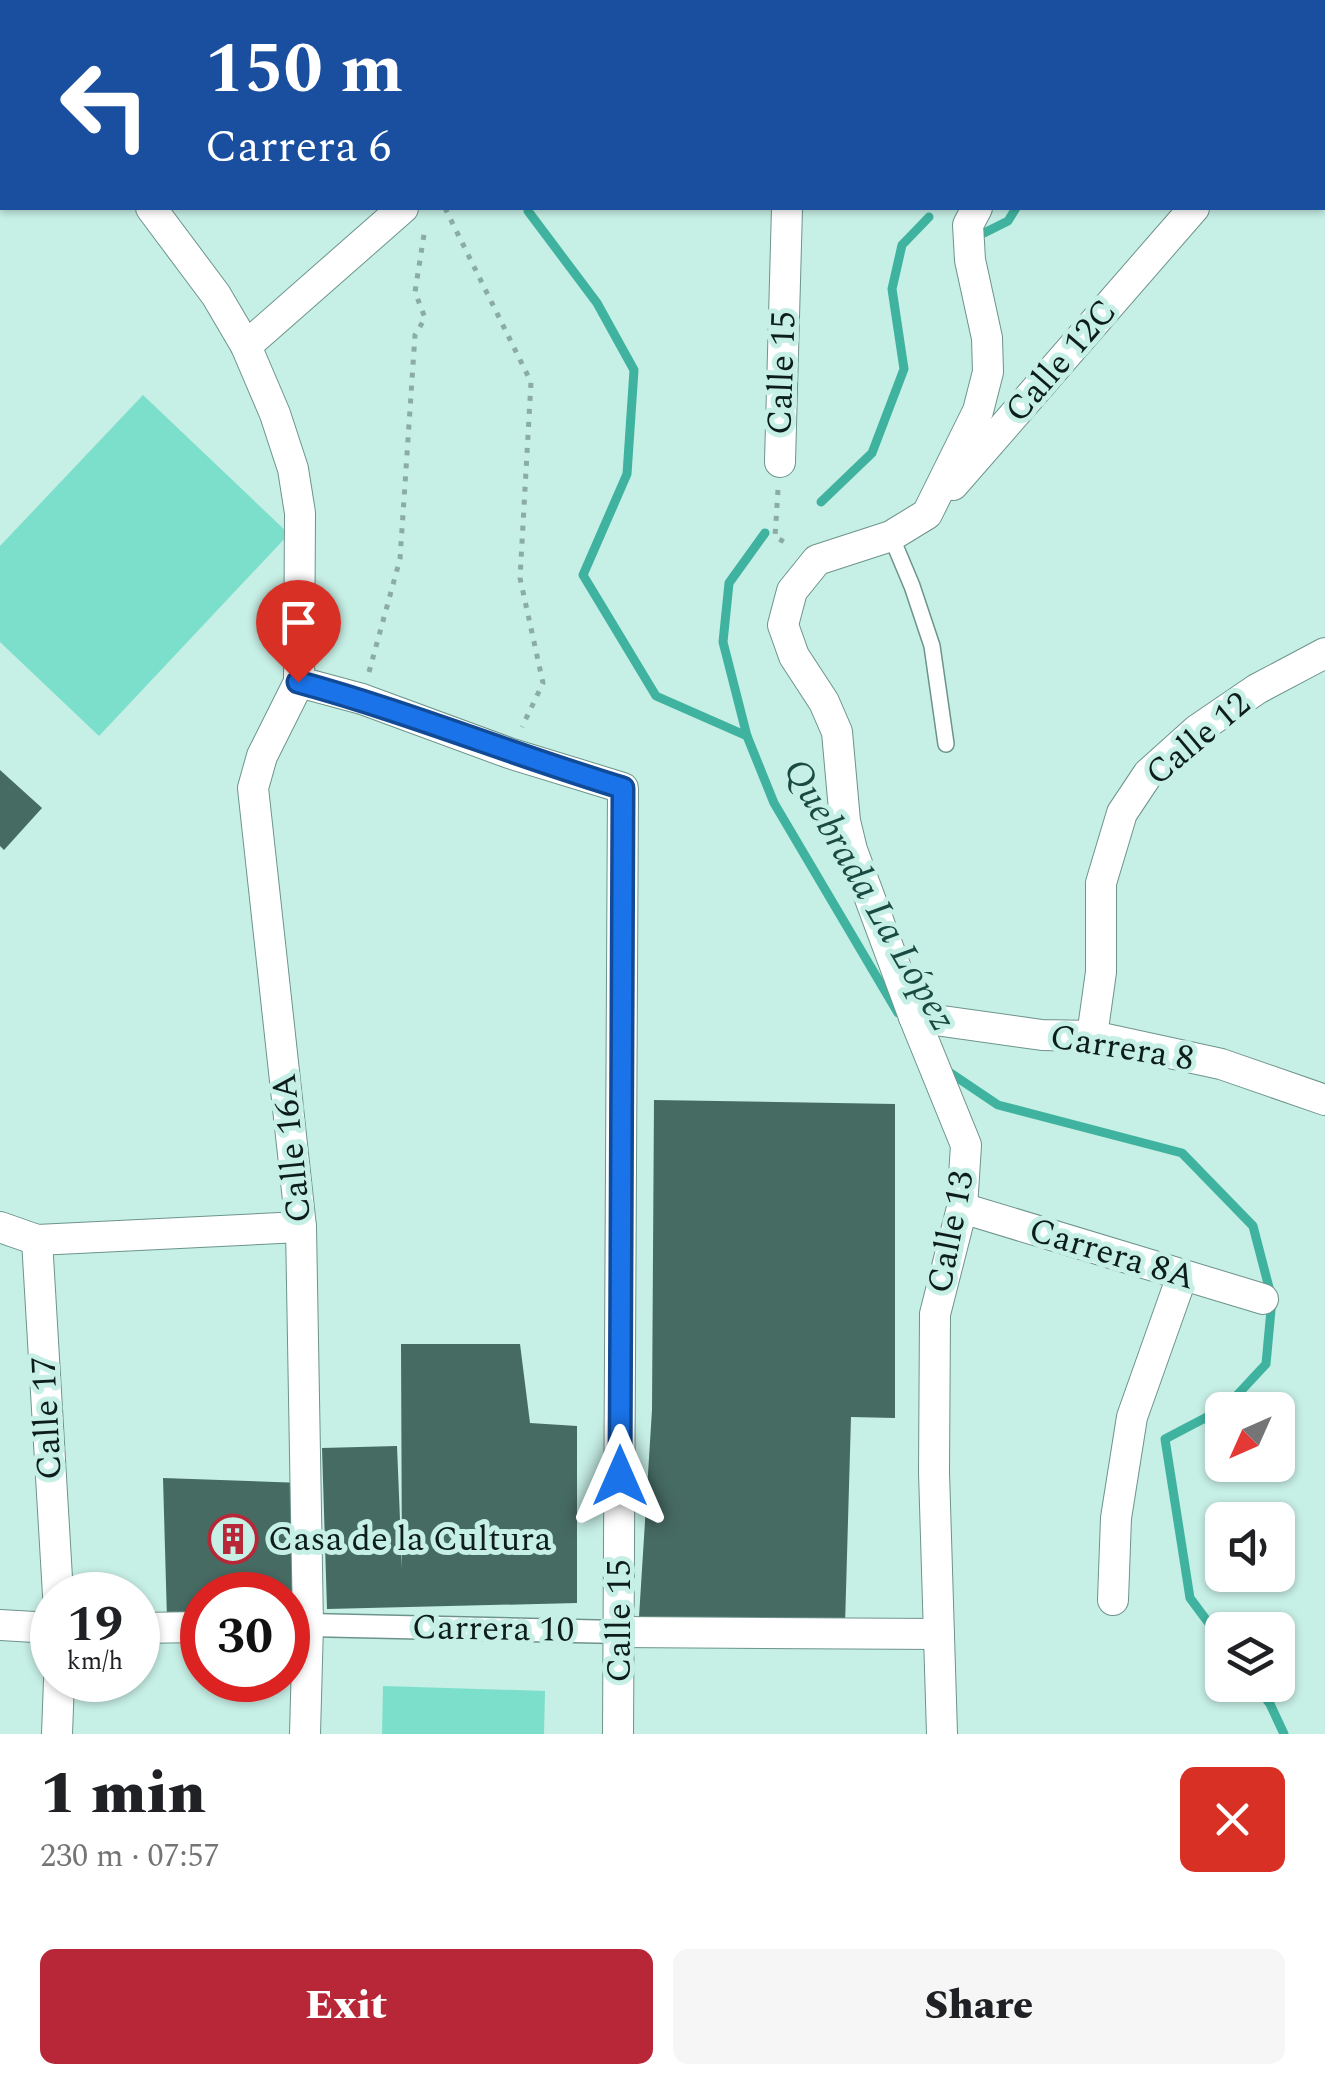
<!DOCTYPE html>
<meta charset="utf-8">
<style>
body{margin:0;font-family:Spectral,serif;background:#f6f6f6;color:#202124;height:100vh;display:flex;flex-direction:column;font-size:38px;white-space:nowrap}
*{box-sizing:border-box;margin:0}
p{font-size:32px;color:#757577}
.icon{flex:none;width:55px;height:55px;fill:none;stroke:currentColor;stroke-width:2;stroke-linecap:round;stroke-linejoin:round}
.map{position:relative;height:1734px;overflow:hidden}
.sheet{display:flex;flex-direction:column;background:#fff;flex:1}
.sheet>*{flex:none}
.banner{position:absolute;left:0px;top:0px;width:1325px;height:210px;box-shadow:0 2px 8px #0004;background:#1a4fa0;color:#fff;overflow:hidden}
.needle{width:65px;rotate:225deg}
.controls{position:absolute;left:1205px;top:1392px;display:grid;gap:20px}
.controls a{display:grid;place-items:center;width:90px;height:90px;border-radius:15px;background:#fff;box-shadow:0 2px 8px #0004;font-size:50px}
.speed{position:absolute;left:30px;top:1572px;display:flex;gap:20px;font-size:50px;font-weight:700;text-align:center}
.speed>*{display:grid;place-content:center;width:130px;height:130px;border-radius:50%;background:#fff;box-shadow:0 2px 8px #0004;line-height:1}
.speed small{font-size:25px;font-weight:400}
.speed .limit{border:15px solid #d22;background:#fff;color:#111}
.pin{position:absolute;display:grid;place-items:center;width:85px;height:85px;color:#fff;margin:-102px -42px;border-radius:50% 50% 50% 0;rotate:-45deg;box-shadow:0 0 10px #0007}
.pin .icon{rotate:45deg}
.me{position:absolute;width:110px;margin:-55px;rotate:0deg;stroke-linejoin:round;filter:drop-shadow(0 0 8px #0008)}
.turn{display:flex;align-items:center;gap:35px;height:210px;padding:0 40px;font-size:45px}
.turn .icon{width:130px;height:130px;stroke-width:2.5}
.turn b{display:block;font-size:70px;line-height:85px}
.round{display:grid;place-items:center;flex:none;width:105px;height:105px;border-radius:15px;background:#f6f6f6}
.head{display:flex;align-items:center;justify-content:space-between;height:170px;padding:0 40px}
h1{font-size:60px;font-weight:800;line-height:75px}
.cta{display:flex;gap:20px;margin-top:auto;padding:20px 40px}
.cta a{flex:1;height:115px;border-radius:15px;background:#b82737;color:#fff;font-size:40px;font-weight:800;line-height:115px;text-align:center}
.cta a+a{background:#f6f6f6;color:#202124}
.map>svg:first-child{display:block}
</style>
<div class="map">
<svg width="1325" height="1734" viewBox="0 0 1325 1734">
<rect width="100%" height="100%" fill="#c6efe5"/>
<g fill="#7cdfcb">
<polygon points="143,395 289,534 99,736 0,642 0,546"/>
<polygon points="383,1686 545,1691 544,1734 382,1734"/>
</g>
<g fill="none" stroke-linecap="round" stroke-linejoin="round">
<g stroke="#3fb39f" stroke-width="9">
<polyline points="546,0 547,2"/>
<polyline points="1153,0 1156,2"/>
<polyline points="529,208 528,211 597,303 634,370 627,474 583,575 656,696 747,736 774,803 898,1013"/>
<polyline points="984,233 1008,221 1016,208"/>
<polyline points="821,502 872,453 904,369 892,289 902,245 929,217"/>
<polyline points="747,736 723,642 729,583 765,533"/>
<polyline points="946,1070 998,1105 1182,1153 1253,1226 1272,1299 1266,1364 1226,1407 1165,1439 1190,1598 1222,1641"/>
<polyline points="1256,1685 1270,1704 1284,1734"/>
</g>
</g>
<g fill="#466b63">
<polygon points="0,770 42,808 4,850 0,846"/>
<polygon points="654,1100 895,1104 895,1418 851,1417 845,1625 639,1617 652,1410"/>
<polygon points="401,1344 520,1344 530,1423 577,1426 577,1603 327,1609 322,1448 397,1446 402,1569"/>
<polygon points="163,1478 303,1483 300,1618 288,1618 288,1595 202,1595 202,1619 167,1619"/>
</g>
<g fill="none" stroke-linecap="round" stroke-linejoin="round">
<g stroke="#6d948b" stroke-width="18">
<polyline id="service" points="891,536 912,586 932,646 946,744"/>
</g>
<g stroke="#6d948b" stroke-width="25">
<polyline id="pedestrian" points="308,1625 619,1632"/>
</g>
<g stroke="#6d948b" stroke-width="32">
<g id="minor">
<polyline points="417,0 417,2"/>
<polyline points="822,0 824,2"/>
<polyline points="46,2 48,0"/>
<polyline points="500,2 501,0"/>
<polyline points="792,2 792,0"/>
<polyline points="1322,22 1325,18"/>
<polyline points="0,44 2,42"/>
<polyline points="151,208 216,295 246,346 275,414 293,469 300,513 299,682 262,756 253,788 301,1227 308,1625 305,1734"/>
<polyline points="246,346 403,208"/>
<polyline points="780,462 787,208"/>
<polyline points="953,485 1194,208"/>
<polyline points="299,682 362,699 509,753 623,788 618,1734"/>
<polyline points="914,1017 1042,1035 1092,1036 1221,1064 1325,1100"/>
<polyline points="1092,1036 1101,972 1101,883 1122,813 1148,774 1197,730 1257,689 1325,653"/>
<polyline points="962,1208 1263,1299"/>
<polyline points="0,1227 37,1240 301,1227"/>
<polyline points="37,1240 58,1595"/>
<polyline points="1113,1600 1116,1518 1132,1417 1182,1276"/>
<polyline points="0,1625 52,1628"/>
<polyline points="138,1628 202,1627"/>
<polyline points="619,1632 939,1634"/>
<polyline points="57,1734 59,1680"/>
<polyline points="942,1734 934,1472 935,1314 962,1208 966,1145 914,1017 852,850 845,821 837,732 824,702 794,656 783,625 792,591 817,560 891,536 927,514 978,411 988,372 987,338 970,260 968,225 977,208"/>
</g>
</g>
<g stroke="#8baca4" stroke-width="5" stroke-dasharray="5 8" stroke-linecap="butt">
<polyline points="445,208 531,382 520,578 543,683 522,727"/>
<polyline points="778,490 775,537 790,545"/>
<polyline points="369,672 400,559 415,335 425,318 415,292 425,228"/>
</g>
<use href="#service" stroke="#fff" stroke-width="15"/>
<use href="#pedestrian" stroke="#fff" stroke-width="22"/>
<use href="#minor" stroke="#fff" stroke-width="30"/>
</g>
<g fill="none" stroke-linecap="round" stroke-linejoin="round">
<g stroke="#114b97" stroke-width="25">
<path id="route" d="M298,682C408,712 514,755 623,788L620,1476"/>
</g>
<use href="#route" stroke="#1a73e8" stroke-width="18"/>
</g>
<defs>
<g id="building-ring" transform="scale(2.5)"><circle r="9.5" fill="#c6efe5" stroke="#b82737" stroke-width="1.5"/><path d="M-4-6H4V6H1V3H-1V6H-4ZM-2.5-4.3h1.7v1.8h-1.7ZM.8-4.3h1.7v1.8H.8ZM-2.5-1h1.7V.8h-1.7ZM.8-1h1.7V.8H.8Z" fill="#b82737"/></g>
</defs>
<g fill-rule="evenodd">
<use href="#building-ring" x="233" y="1539"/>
</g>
<g text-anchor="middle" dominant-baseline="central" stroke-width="10" stroke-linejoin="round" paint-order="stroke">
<g font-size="35" fill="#0d1d1a" stroke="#c6efe5">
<text transform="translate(1061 361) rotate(-49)">Calle 12C</text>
<text transform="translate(782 373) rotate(-88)">Calle 15</text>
<text transform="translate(1198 739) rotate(-40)">Calle 12</text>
<text transform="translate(1122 1048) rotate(9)">Carrera 8</text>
<text transform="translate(292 1148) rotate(-96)">Calle 16A</text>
<text transform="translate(951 1232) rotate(-79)">Calle 13</text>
<text transform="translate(1112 1254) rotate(17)">Carrera 8A</text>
<text transform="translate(47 1418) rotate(-93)">Calle 17</text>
<text transform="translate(619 1621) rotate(-90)">Calle 15</text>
<text transform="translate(493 1629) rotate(1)">Carrera 10</text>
</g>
<g font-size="35" fill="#0d1d1a" stroke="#c6efe5" text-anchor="start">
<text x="268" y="1539">Casa de la Cultura</text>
</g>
<g font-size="38" font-style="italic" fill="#1a4b42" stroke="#c6efe5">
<text transform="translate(869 895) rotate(60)">Quebrada La López</text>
</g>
</g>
</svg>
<div class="controls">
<a><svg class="needle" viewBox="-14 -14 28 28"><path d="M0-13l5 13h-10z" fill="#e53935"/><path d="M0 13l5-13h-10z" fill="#757577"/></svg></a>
<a><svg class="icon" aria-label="sound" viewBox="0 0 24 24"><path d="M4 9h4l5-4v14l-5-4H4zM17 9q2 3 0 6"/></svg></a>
<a><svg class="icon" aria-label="layers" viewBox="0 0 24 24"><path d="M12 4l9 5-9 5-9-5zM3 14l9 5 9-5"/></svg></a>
</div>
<div class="speed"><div>19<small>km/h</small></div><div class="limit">30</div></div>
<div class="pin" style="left:298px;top:682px;background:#d93025"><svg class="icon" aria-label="arrive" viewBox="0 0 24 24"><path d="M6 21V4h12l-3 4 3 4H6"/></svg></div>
<svg class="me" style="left:620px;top:1476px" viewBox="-20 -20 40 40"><path d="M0-17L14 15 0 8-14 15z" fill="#1a73e8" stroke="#fff" stroke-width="4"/></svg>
<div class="banner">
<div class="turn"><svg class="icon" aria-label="left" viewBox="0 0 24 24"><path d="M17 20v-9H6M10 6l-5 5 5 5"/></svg><div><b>150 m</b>Carrera 6</div></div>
</div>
</div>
<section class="sheet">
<div class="head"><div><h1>1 min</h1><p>230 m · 07:57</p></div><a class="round" style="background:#d93025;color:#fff"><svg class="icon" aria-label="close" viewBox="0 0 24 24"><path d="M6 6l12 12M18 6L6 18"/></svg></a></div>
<div class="cta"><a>Exit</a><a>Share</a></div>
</section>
